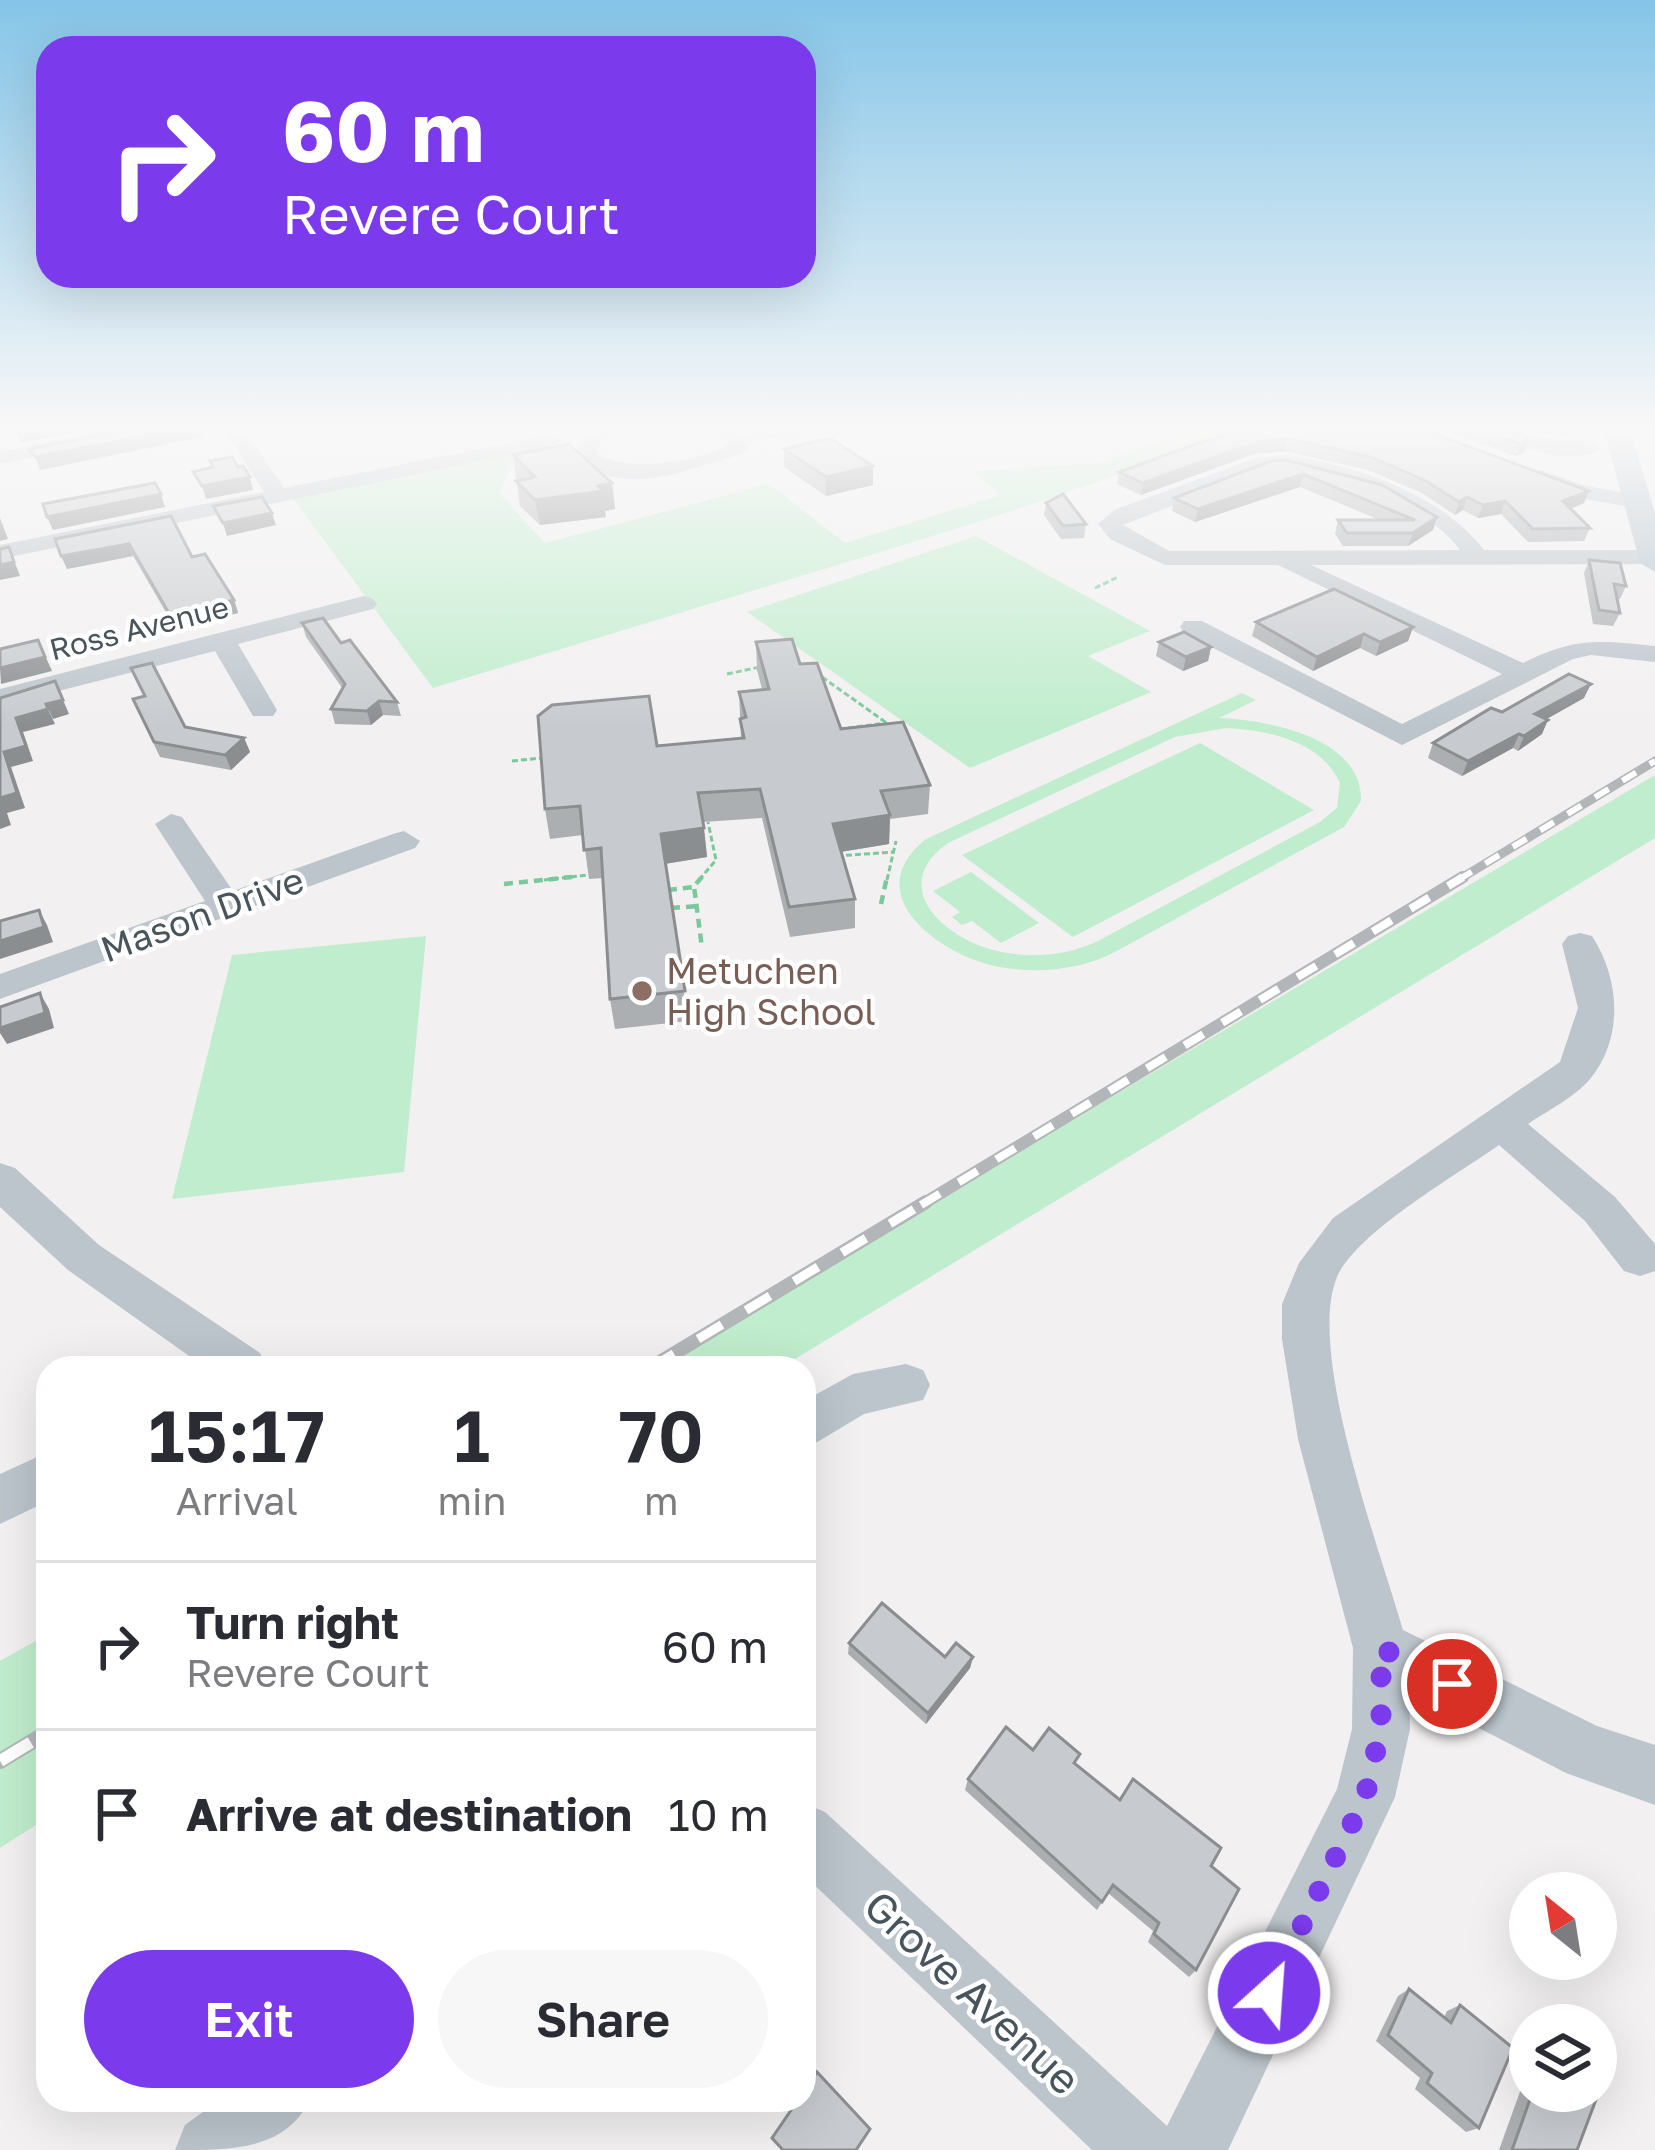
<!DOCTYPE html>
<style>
body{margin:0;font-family:"Golos Text",sans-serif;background:#f7f7f7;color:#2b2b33;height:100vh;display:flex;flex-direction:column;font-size:45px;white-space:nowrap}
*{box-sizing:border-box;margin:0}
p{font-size:39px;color:#7c7c81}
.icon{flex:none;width:66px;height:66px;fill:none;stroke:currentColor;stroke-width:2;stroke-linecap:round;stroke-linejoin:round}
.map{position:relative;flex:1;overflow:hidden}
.side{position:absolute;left:36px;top:1356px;width:780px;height:756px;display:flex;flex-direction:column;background:#fff;border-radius:36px;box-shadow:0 12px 48px #0002}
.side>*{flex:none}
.hud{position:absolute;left:36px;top:36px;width:780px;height:252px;border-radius:36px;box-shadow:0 12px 48px #0002;background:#7c3aed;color:#fff;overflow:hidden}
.needle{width:78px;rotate:330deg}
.buttons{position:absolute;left:1509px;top:1872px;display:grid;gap:24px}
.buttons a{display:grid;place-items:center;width:108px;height:108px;border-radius:50%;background:#fff;box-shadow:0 12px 48px #0002;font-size:60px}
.pin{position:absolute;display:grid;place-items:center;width:102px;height:102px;color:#fff;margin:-51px;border:6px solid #fff;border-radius:50%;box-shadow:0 3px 12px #0007}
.me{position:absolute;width:132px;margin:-66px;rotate:26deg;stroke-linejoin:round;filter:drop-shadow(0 0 9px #0008)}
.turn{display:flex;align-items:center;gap:42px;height:252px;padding:0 48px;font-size:54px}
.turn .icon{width:156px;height:156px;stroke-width:2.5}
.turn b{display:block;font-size:84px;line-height:102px}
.eta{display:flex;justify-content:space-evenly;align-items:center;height:204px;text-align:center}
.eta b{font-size:72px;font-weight:600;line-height:84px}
.action{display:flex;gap:24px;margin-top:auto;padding:24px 48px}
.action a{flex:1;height:138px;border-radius:72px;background:#7c3aed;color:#fff;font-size:48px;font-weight:600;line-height:138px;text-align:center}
.action a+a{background:#f7f7f7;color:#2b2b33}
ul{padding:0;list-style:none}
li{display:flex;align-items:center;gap:36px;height:168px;padding:0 48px;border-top:3px solid #e1e1e2}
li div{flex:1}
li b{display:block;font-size:45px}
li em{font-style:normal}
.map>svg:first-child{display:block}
</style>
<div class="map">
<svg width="1655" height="2150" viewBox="0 0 1655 2150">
<rect width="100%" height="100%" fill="#f2f0f0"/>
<g fill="#c0edcd" fill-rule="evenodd">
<polygon points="1193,426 1265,426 972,524 433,688 292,497 519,452 499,493 545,543 769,484 845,543 1001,495 973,471 1099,463"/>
<polygon points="976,536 1150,631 1088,656 1151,692 970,768 747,612"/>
<path d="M1242,693L1256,700L1219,718C1267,720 1363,737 1361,801L1344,827L1113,953C1076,971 1034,974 994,966C938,953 857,894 926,839ZM1226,728C1268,730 1321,741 1340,783L1337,808L1320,822L1098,941C1066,956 1031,959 997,951C945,939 886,887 948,843L1175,737Z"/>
<polygon points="1200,743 1314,810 1073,937 962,855"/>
<polygon points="1655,775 1655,838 780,1368 654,1368"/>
<polygon points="971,872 1039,923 1001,943 972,921 962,925 952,917 960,912 933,891"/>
<polygon points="426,936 404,1172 172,1199 232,955"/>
<polygon points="48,1634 48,1817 0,1848 0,1661"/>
</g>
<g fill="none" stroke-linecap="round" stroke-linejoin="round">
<g stroke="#7ac99a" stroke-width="3" stroke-dasharray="6 3" stroke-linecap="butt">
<polyline points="1095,588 1118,577"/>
<polyline points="727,674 760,667"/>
<polyline points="822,677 891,726"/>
<polyline points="839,729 887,723"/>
<polyline points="512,761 542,758"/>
<polyline points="837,856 894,852"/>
<polyline points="544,880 588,875"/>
<polyline points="699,880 716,860 708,822"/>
<polyline points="887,880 896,841"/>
</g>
<g stroke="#7ac99a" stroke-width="4.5" stroke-dasharray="9 6" stroke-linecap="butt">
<polyline points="702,877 694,886 702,948"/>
<polyline points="504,884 572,877"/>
<polyline points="668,890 694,887"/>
<polyline points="881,904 887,877"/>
<polyline points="671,908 698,906"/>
</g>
<g fill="#bcc5cc" fill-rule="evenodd">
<polygon points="127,426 166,426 156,432 0,464 0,452"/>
<polygon points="222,426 242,426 284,488 550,435 560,441 550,447 0,559 0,545 264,492"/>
<path d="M602,426H628L600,442L597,453C622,475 714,462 734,438L693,432L683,426H908L898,432L754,439L746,452L734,456C685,470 616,501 575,454L584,435Z"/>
<path d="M1487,426C1511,425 1529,438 1554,440C1571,442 1589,438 1602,448C1574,468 1510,449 1487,426Z"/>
<path d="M1283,455C1354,464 1440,493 1484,550H1655V564L1311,565L1523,663C1574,637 1600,640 1655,646V662L1591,655L1573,659L1402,745L1184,633L1180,627L1184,621H1202L1402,724L1502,674L1278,565H1165L1110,539L1098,524L1114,510L1256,458ZM1283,468C1341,475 1424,502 1460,550L1169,551L1123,525L1267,469Z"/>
<polygon points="1541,470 1586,486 1645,496 1648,501 1637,508 1573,497 1533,482 1530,477"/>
<polygon points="364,596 373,599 377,604 373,609 238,644 277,710 273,716 253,716 215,651 0,706 0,689"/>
<polygon points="171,814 182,817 233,891 393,834 404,831 420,841 415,848 0,999 0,974 205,901 155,824"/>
<path d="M1580,933L1592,936C1620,979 1624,1038 1590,1079C1575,1097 1547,1111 1528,1124L1615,1197L1655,1244V1271L1640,1276L1624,1271L1585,1221L1499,1145C1455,1176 1366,1227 1340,1271C1301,1339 1381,1553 1403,1630L1597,1726L1655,1745V1805L1566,1773L1409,1692L1410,1729L1395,1797L1228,2150H1092L804,1875V1803L825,1812L1167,2126L1337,1789L1352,1729L1353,1648L1298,1439L1282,1339V1304L1299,1263L1333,1218L1560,1062L1578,1008L1562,944L1568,936Z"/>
<polygon points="0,1163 15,1168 99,1245 260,1353 267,1368 206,1368 68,1270 0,1207"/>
<polygon points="906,1364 923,1370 930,1385 923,1400 864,1414 804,1450 804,1401 853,1374"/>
<polygon points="48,1452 48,1501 0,1524 0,1474"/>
<path d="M219,2100H310C284,2150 234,2150 175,2150L185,2125Z"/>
</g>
<polygon fill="#b1c2cd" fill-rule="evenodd" points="1603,426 1629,426 1655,513 1655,572 1640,563"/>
<g stroke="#b2b6b9" stroke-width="9">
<polyline id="rail-far3" points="1458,880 1655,761"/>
</g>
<g stroke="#b2b6b9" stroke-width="12">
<polyline id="rail-far2" points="921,1205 1463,877"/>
</g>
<g stroke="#b2b6b9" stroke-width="14">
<polyline id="rail-far1" points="650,1368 926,1202"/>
</g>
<g stroke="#b2b6b9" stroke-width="16">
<polyline id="rail" points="0,1761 48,1732"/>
</g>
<use href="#rail-far3" stroke="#fff" stroke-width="6" stroke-dasharray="16" stroke-linecap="butt"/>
<use href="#rail-far2" stroke="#fff" stroke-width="8" stroke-dasharray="22" stroke-linecap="butt"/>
<use href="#rail-far1" stroke="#fff" stroke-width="9" stroke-dasharray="28" stroke-linecap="butt"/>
<use href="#rail" stroke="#fff" stroke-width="12" stroke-dasharray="36" stroke-linecap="butt"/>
</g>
<g fill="#abafb2">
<polygon points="1298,426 1584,503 1570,509 1590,528 1584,541 1528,542 1501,514 1478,518 1463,510 1455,515 1422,493 1368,470 1284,451 1254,454 1141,495 1117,484 1119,472"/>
<polygon points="1431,426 1501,426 1529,440 1524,452 1516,456"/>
<polygon points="1537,426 1572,426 1568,436 1538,433"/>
<polygon points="784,449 873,466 873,485 826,496 784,467"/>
<polygon points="513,455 612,483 615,509 605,511 606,517 540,525 520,506"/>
<polygon points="1271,461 1437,517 1433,530 1408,546 1343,546 1335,534 1338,520 1380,520 1300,487 1195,522 1172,511 1174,498"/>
<polygon points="1046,503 1086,524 1084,538 1061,539 1044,515"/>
<polygon points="171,516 192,557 234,600 238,613 175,628 133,556 67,569"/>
<polygon points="1589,560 1626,586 1620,599 1617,599 1620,613 1613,626 1593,624 1584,573"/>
<polygon points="1256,622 1413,627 1408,641 1376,656 1360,648 1313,671 1252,636"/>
<polygon points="302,623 341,643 397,702 401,716 383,715 371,725 335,724 331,709 343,689 306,637"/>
<polygon points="756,642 800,664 841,729 930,785 928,814 890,819 889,844 841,852 855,899 855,928 790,937 762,818 703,822 707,857 665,864 688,1021 615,1029 610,999 603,878 589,879 583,835 550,839 545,809 657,746 741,738 739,692 762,689 757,670"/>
<polygon points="1159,642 1211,647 1208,661 1183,671 1156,656"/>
<polygon points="131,668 185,727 244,738 250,752 231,770 160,757 139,713 144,696"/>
<polygon points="1584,698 1546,719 1542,734 1518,751 1513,748 1462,776 1428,758 1433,743 1502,712"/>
<polygon points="849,1643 945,1657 973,1657 970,1668 926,1724 848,1654"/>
<polygon points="1033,1750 1075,1765 1120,1800 1211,1866 1196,1970 1189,1977 1148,1942 1153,1931 1108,1893 1097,1910 965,1790 968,1779"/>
<polygon points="1409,1989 1444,2018 1447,2011 1460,2005 1479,2128 1466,2132 1415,2089 1420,2078 1376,2041 1398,1996"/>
<polygon points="1530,2064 1530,2091 1596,2091 1577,2150 1499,2150"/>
</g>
<g fill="#8b8e91">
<polygon points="42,426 106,426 21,443 16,431"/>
<polygon points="198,426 202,437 40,470 35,457"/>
<polygon points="1287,438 1284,451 1254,454 1141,495 1143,483 1257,442"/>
<polygon points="1529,440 1524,452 1516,456 1520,444"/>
<polygon points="873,466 873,485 826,496 826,477"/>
<polygon points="1303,474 1300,487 1195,522 1198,509"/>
<polygon points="250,477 253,490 206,499 202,486"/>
<polygon points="612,483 615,509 605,511 606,517 540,525 535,500"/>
<polygon points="1589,491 1584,503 1557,514 1563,501"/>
<polygon points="161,494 165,507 53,530 47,517"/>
<polygon points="1467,497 1463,510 1455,515 1459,502"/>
<polygon points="1505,501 1501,514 1478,518 1483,505"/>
<polygon points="272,513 276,525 227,536 223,523"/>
<polygon points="1437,517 1433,530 1408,546 1413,533"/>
<polygon points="0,518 8,539 0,541"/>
<polygon points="129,544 133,556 67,569 61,556"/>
<polygon points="9,547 20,576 0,580 0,565"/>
<polygon points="234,600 238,613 175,628 170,615"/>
<polygon points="1413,627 1408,641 1376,656 1380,642"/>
<polygon points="1364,634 1360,648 1313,671 1317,657"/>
<polygon points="38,640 52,671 1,684 0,668"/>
<polygon points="1211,647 1208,661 1183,671 1186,657"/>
<polygon points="55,681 69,714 53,719 46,704"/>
<polygon points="1591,684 1584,698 1529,729 1535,714"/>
<polygon points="379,701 383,715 371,725 367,711"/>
<polygon points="48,709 55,724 23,732 33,761 11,767 25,808 7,813 11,825 0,829 0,798 4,752 16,718"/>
<polygon points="1548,720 1542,734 1518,751 1524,736"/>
<polygon points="1519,734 1513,748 1462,776 1468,761"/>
<polygon points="244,738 250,752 231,770 225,755"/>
<polygon points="890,815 889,844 833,853 833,824"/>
<polygon points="704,828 707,857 664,864 661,834"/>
<polygon points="39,910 47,925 53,942 0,959 0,941"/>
<polygon points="40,993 49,1009 54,1028 7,1044 0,1033 0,1028"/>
<polygon points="973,1657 970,1668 926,1724 928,1713"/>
</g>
<g fill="#c7cbcf" stroke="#8b8e91" stroke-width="3">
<polygon points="12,426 42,426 16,431"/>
<polygon points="146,426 195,426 35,457 29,449"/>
<polygon points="1298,426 1413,426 1589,491 1563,501 1590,528 1533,529 1505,501 1483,505 1467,497 1459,502 1426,481 1371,457 1287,438 1257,442 1143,483 1119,472 1227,433"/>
<polygon points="1469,426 1501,426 1529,440 1520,444"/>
<polygon points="830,438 873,466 826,477 784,449"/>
<polygon points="569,444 612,483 598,486 603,491 535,500 516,481 535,477 513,455"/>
<polygon points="232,457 238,467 243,466 250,477 202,486 193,472 213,467 210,461"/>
<polygon points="1286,460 1382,485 1437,517 1413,533 1347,533 1338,520 1415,520 1303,474 1198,509 1174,498 1271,461"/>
<polygon points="155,483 161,494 47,517 43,504"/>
<polygon points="1063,494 1086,524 1063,526 1046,503"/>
<polygon points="262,497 272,513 223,523 213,506"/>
<polygon points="171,516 192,557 205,554 234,600 170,615 129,544 61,556 55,539"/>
<polygon points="9,547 14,562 0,565 0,549"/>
<polygon points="1589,560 1620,563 1626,586 1614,584 1620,613 1599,610"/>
<polygon points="1334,589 1413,627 1380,642 1364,634 1317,657 1256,622"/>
<polygon points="323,618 341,643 350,640 397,702 379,701 367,711 331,709 345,684 302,623"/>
<polygon points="1184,632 1211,647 1186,657 1159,642"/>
<polygon points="792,639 800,664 817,663 841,729 903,722 930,785 881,791 890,815 833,824 855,899 789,907 760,789 698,793 704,828 661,834 685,991 610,999 601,848 584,850 580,806 545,809 538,716 552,705 649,696 657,746 744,738 740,719 746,717 739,692 769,689 756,642"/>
<polygon points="38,640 45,657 0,668 0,649"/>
<polygon points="152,663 185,727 244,738 225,755 154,742 133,699 145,696 131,668"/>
<polygon points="1569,674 1591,684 1535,714 1548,720 1524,736 1519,734 1468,761 1433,743 1491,708 1502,712"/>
<polygon points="55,681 63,700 46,704 48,709 16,718 26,746 4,752 17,793 0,798 0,698"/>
<polygon points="39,910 44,927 0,941 0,921"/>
<polygon points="40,993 45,1013 0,1028 0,1007"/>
<polygon points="882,1603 945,1657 956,1643 973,1657 928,1713 849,1643"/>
<polygon points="1006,1727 1033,1750 1049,1728 1080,1754 1074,1763 1120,1800 1133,1779 1221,1848 1211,1866 1239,1889 1196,1970 1154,1934 1159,1923 1113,1885 1102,1902 968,1779"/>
<polygon points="1409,1989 1451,2023 1460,2005 1513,2048 1479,2128 1427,2083 1432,2073 1388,2035"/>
<polygon points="817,2072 870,2129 856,2150 783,2150 772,2138 798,2100 804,2100 804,2092"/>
<polygon points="1596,2086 1600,2089 1577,2150 1512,2150 1533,2091 1596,2091"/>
</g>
<linearGradient id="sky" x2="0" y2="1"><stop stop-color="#85c5e8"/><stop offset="0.59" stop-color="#f9f8f8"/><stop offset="1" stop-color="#f9f8f8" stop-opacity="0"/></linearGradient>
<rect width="1655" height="727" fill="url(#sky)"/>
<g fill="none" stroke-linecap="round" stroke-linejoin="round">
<polyline stroke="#7c3aed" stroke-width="21" stroke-dasharray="0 37.8" points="1269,1993 1365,1797 1381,1729 1381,1648 1452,1684"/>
</g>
<circle fill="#8d6e63" stroke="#fff" stroke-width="4.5" cx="642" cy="991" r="12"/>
<g text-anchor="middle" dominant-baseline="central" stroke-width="9" stroke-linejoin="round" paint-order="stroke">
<g font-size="30" fill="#48555c" stroke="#fff">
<text transform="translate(139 628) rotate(-14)">Ross Avenue</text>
</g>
<g font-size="36" fill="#48555c" stroke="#fff">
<text transform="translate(202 914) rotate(-20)">Mason Drive</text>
</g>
<g font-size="36" fill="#785e54" stroke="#fff" text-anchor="start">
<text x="666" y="970">Metuchen<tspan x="666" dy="41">High School</tspan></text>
</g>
<g font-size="42" fill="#48555c" stroke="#fff">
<text transform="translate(973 1992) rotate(43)">Grove Avenue</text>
</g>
</g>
</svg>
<div class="buttons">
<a><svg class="needle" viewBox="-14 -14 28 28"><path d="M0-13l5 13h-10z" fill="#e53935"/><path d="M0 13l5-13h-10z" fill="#7c7c81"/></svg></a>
<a><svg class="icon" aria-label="layers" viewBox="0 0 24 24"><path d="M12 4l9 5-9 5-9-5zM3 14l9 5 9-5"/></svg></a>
</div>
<div class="pin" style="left:1452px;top:1684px;background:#d93025"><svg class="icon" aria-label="arrive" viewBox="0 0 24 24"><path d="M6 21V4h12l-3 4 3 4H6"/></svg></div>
<svg class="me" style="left:1269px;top:1993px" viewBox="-20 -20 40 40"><circle r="17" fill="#7c3aed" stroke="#fff" stroke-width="3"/><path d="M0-11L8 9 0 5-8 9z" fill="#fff"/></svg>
<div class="hud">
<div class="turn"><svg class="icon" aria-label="right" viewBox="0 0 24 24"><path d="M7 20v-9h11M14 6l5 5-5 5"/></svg><div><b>60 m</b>Revere Court</div></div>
</div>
<section class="side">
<div class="eta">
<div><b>15:17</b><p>Arrival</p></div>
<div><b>1</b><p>min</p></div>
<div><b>70</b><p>m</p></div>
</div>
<ul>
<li><svg class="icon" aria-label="right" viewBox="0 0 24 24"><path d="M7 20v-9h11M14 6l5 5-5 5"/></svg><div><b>Turn right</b><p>Revere Court</p></div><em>60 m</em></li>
<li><svg class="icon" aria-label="arrive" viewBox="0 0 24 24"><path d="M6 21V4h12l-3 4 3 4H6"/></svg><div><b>Arrive at destination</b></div><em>10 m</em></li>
</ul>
<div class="action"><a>Exit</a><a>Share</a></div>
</section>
</div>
